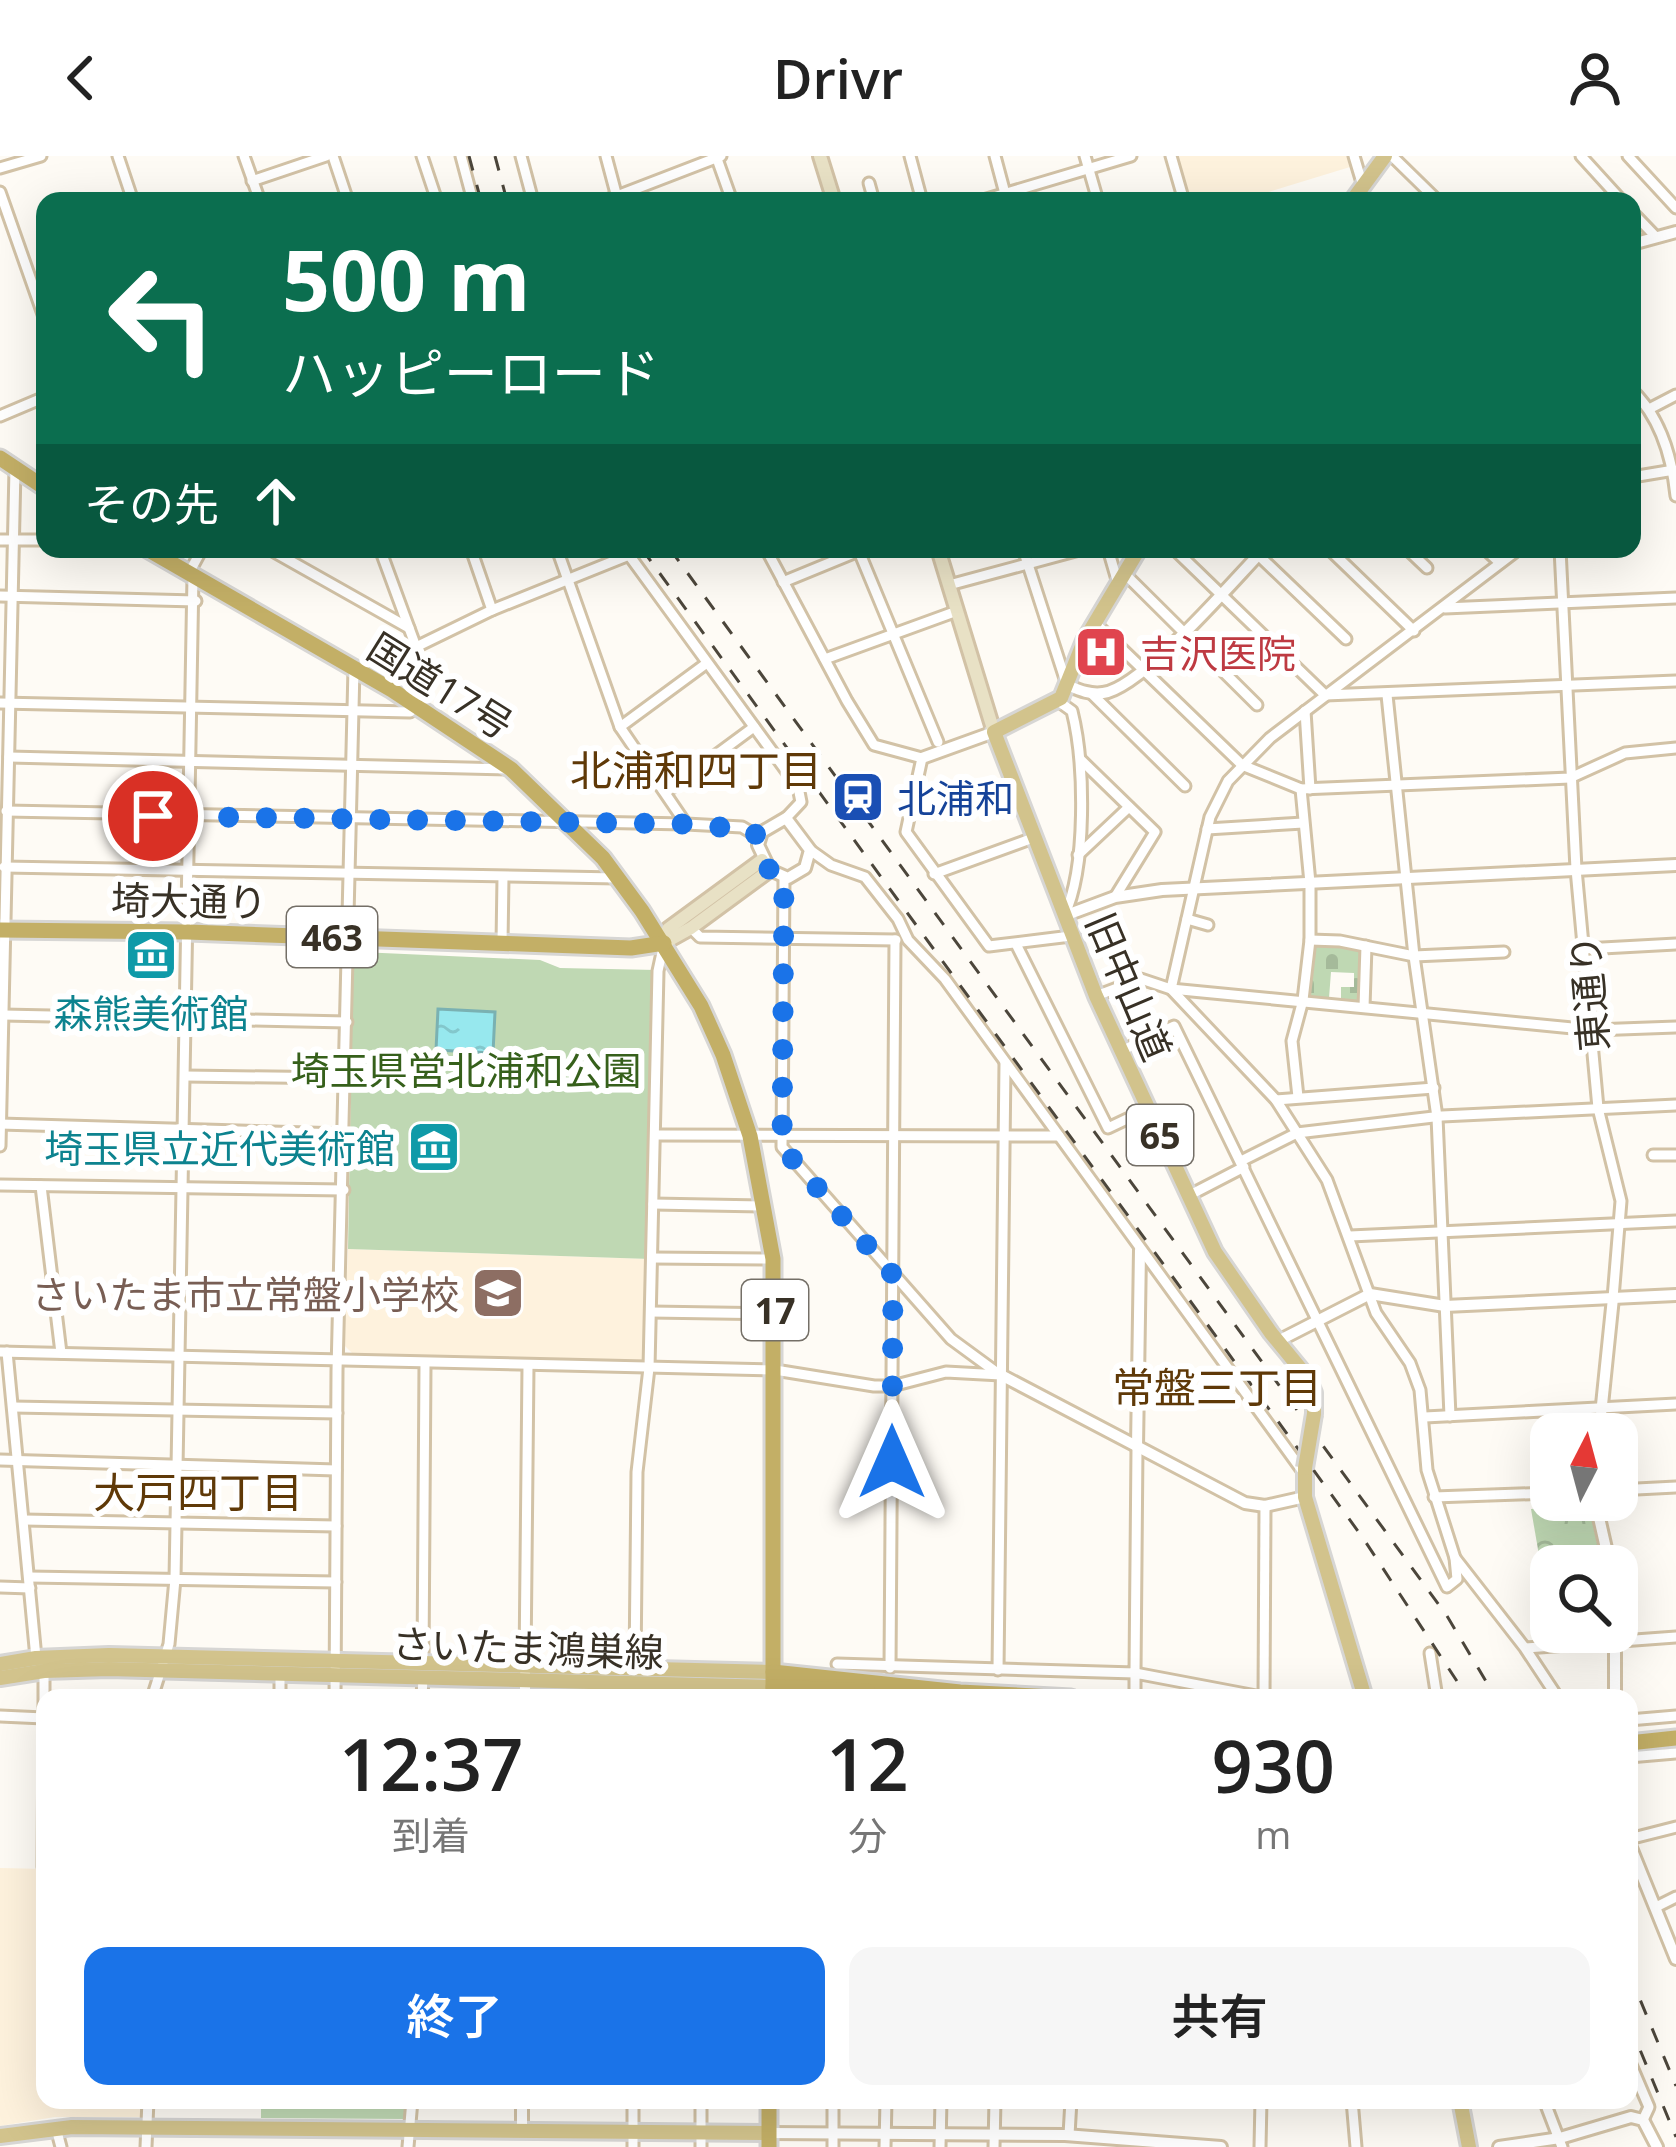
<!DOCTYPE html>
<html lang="ja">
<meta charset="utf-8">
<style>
body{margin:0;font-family:"Open Sans","Noto Sans JP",sans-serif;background:#f6f6f6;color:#222;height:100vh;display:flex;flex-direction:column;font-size:45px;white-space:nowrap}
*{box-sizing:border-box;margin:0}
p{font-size:39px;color:#767676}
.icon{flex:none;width:66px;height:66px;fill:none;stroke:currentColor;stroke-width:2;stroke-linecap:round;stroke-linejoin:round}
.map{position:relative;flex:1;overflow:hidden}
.details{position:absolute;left:36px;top:1533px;width:1602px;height:420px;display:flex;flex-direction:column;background:#fff;border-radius:24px;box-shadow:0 12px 48px #0002}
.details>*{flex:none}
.guide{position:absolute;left:36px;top:36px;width:1605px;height:366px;border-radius:24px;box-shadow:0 12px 48px #0002;background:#0b6e4f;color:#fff;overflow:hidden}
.needle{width:78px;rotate:6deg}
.buttons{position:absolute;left:1530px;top:1257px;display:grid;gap:24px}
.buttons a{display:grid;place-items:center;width:108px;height:108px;border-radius:24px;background:#fff;box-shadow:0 12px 48px #0002;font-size:60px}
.pin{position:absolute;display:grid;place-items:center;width:102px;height:102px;color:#fff;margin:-51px;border:6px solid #fff;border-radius:50%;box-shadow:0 3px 12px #0007}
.me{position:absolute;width:132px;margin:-66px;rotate:0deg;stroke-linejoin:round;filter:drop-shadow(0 0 9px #0008)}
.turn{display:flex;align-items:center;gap:42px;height:252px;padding:0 48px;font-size:54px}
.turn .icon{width:156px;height:156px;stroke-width:2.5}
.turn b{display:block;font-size:84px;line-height:102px}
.then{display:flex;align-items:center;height:114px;padding:0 48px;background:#0003;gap:24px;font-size:45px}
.eta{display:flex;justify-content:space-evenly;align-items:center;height:204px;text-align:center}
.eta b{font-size:72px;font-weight:600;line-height:84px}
.button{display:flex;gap:24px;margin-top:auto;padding:24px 48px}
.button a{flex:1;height:138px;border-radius:24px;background:#1a73e8;color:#fff;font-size:48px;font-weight:600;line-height:138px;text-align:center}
.button a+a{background:#f6f6f6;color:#222}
header{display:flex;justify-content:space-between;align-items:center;height:156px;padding:0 48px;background:#fff;font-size:54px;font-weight:600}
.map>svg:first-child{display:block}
</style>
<header><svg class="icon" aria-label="back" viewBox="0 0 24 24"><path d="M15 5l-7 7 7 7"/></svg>Drivr<svg class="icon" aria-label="person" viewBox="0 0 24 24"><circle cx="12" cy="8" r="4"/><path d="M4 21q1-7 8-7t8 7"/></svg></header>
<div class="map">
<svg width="1676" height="1991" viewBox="0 0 1676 1991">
<defs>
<pattern id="forest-crowns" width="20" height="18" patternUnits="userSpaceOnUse" patternTransform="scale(3)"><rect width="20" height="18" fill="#bfd8b3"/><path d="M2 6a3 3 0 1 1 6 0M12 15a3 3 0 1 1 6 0" fill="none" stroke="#a5ba9a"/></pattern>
<pattern id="cemetery-stones" width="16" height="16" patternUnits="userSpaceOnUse" patternTransform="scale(3)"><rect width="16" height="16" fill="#bfd8b3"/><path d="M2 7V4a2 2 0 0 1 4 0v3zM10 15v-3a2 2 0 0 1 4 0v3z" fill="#a5ba9a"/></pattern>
<pattern id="water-ripples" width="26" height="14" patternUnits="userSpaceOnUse" patternTransform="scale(3)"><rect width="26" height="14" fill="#97e8ee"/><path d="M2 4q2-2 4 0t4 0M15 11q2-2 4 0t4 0" fill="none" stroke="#83c7cc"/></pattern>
</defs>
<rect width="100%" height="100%" fill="#fefbf5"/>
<g fill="#fef2dd">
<polygon points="1176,0 1347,0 1350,11 1239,45 1189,45"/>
<polygon points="348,1093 650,1103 647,1202 642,1206 353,1198 344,1189"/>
<polygon points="0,1712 45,1713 45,1944 141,1944 141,1961 55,1961 0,1970"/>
</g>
<polygon fill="url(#forest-crowns)" points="1589,1349 1598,1391 1539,1399 1531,1353"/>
<polygon fill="url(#cemetery-stones)" points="1313,787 1364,793 1362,846 1341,844 1341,831 1354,831 1354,817 1331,816 1329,842 1309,841"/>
<g fill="#bfd8b3">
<polygon points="360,796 540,804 560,812 656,814 650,1103 348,1093 353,807 360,807"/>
<polygon points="261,1944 405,1944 404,1963 261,1962"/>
</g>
<polygon fill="url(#water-ripples)" stroke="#7ab1b2" stroke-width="3" points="438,853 495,856 493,897 436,894"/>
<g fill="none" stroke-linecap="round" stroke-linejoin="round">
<g stroke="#d2c2a6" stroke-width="15">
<g id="minor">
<polyline points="118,0 133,45"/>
<polyline points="244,0 260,45"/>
<polyline points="333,0 348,45"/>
<polyline points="422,0 437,45"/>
<polyline points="461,0 473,45"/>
<polyline points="521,0 533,45"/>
<polyline points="606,0 618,45"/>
<polyline points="716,0 732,45"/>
<polyline points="910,0 922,45"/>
<polyline points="995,0 1007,45"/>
<polyline points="1085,0 1098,45"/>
<polyline points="1171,0 1184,45"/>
<polyline points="1354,0 1363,30"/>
<polyline points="1392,0 1438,45"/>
<polyline points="1581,0 1622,45"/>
<polyline points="1628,0 1676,52"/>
<polyline points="0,12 41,0"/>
<polyline points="252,25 326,0"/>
<polyline points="869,27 874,45"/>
<polyline points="0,36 45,164"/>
<polyline points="604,45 721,0"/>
<polyline points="980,45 1131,0"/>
<polyline points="1632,56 1656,81"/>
<path d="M1632,234C1661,262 1672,301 1676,340"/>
<polyline points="1651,252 1676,239"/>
<polyline points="0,260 45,241"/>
<polyline points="1632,321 1674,314"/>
<polyline points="0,384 45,384"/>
<polyline points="269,393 409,472"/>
<polyline points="380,393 416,491"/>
<polyline points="471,393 492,454"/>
<polyline points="557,393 620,571 686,668"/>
<polyline points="766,393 847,545 874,589 922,602 906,676 989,790 1071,780"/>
<polyline points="858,393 938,586"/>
<polyline points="1023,393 1067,529"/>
<polyline points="1108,393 1117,424"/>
<polyline points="1174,393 1325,539 1676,525"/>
<polyline points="1252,393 1346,483"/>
<polyline points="1329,393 1414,475"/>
<polyline points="1407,393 1427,412"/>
<polyline points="1485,393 1500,407"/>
<polyline points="1519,393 1270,582 1228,625 1210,661 1171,833 1276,944 1327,1024 1376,1157 1410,1207 1420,1234 1427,1314 1455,1402 1525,1492 1558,1542"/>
<polyline points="1560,393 1576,713 1598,952 1621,1045 1613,1142"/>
<polyline points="189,417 202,393"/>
<polyline points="1124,417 1257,549"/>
<polyline points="783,426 861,394"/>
<polyline points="949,429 1083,393"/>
<polyline points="0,440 196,445"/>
<polyline points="1445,452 1676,442"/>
<polyline points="1094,466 1242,609 1301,633 1570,622 1625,597 1676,592"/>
<polyline points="825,503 957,455"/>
<polyline points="392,534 416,491 492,454 629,399 798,631 801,646 786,662"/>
<polyline points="1091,537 1185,630"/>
<polyline points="1387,539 1414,800 1437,961 1450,1260"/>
<path d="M1058,545L1072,555C1085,607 1087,712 1064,760"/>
<polyline points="0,547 410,556 417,550"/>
<polyline points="1305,555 1310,633"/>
<polyline points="620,571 707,507"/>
<polyline points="9,601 508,613"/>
<polyline points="1081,604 1155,676 1115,741"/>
<polyline points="666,636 754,571"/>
<polyline points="6,655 686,668 742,671 759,681"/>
<polyline points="1207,673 1303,667"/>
<polyline points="810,694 831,709 865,721 898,763 908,784 945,823 1304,1317"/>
<polyline points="1078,699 1129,651"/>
<polyline points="4,711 617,722"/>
<polyline points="934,718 1033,682"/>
<polyline points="784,722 782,991 951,1183 996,1216"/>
<polyline points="1187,763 1208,769"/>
<polyline points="691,772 700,781 896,784"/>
<polyline points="1310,784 1340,785 1414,800 1504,796"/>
<polyline points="502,787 503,721"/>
<polyline points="1016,788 1108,972 1148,953"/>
<polyline points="1584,793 1676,788"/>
<polyline points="1096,840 1141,823 1171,833 1593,874 1676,871"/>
<polyline points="1364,851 1366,790"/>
<polyline points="3,859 347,866"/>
<polyline points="1121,895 1174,870 1447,1431 1457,1423 1455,1402"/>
<polyline points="185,920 345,922"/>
<polyline points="1298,941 1292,885 1303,844 1310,784 1310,727 1301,633"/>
<polyline points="1276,944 1434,932"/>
<polyline points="0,968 344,978"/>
<polyline points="655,979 1059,980"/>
<polyline points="0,990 15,313"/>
<polyline points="1653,999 1676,999"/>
<polyline points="1241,1005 1297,977 1442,960 1676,949"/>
<polyline points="0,1029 344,1034"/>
<polyline points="41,1030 61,1197"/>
<polyline points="1188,1040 1244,1011"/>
<polyline points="653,1048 762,1050"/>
<polyline points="1350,1080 1676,1065"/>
<polyline points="652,1102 772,1103"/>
<polyline points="651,1156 775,1158"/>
<polyline points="0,1196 775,1214 874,1230 892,1230 946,1216 1001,1219"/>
<polyline points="7,1196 36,1502"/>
<polyline points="13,1251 337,1257"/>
<polyline points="1425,1261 1676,1248"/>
<polyline points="0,1304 336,1314"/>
<polyline points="1617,1334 1676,1331"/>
<polyline points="1434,1341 1551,1337"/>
<polyline points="24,1364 336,1370"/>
<polyline points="29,1421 336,1426"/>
<polyline points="0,1431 30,1432"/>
<polyline points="1526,1492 1676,1481"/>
<polyline points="1430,1497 1437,1542"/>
<polyline points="423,1506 425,1208"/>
<polyline points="525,1508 528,1210"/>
<polyline points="837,1508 1135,1517 1137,1291"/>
<polyline points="635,1512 637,1316 649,1212 658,815 663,792"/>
<polyline points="890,1512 895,784"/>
<polyline points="998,1514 1005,907"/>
<polyline points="280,1518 280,1542"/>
<polyline points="890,1536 890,1542"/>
<polyline points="152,1542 169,1488 175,1423 193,420"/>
<polyline points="335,1542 337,1215 354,512"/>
<polyline points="422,1542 423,1521"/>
<polyline points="1135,1542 1135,1517 1267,1542"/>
<polyline points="1264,1542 1265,1350"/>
<polyline points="0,1560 44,1562 43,1711"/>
<polyline points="44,1562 44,1515"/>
<polyline points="1629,1564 1676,1560"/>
<polyline points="1629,1601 1676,1597"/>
<polyline points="1629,1683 1676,1671"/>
<polyline points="1656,1751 1676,1741"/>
<polyline points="1629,1904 1649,1951 1643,1964"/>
<polyline points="1352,1944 1356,1991"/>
<polyline points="1544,1944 1562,1991"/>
<polyline points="56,1972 61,1991"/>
<polyline points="1069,1979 1071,1944"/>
<polyline points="146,1991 148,1944"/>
<polyline points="408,1991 412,1944"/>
<polyline points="633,1991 633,1944"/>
<polyline points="701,1991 701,1944"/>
<polyline points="833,1991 833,1944"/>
<polyline points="885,1991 886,1944"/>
<polyline points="940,1991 941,1944"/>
<polyline points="994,1991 995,1944"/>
<polyline points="1260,1991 1261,1944"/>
</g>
</g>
<g stroke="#d2c2a6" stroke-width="16">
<g id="tertiary">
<polyline points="1632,88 1676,76"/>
<path d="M1067,529C1079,534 1090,539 1103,537C1142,532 1233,425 1264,393"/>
<polyline points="922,602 994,576"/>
<polygon points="786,662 810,694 805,712 788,722 770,714 758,689 762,676"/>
<polyline points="1064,760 1115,741 1162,734 1676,709"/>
<polyline points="1278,1185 1370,1138 1445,1150 1676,1139"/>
<polyline points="1001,1219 1245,1347 1265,1350 1305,1341"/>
<polyline points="1599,1278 1613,1142"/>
<polyline points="1137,1291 1140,1094"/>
<polyline points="1595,1344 1610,1410"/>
<polyline points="525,1518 525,1542"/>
<polyline points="1615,1542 1615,1476"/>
<polyline points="1629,1687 1676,1803"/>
<polyline points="522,1974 522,1944"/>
<polyline points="769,1977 1065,1979 1221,1991"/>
<polyline points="1499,1991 1560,1982 1631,1961 1643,1964 1657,1991"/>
</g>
</g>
<g stroke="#d2c2a6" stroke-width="18">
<g id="secondary">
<polyline points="820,0 834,45"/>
<polyline points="938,393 994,576"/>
<polyline points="664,787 668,773 762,704"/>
<polyline points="664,787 691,772 770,714"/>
</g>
</g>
<g stroke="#d7d6d4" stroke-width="20">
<g id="primary">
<polyline points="1352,45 1385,0"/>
<polyline points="1139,393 1084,485 1061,542 994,576 1096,840 1215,1096 1271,1177 1308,1222 1314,1237 1314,1258"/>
<polyline points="1305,1312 1305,1341 1365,1542"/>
<polyline points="0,1508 36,1502 109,1499 773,1516"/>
<polyline points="0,1522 44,1515 109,1513 773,1531"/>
<polyline points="1460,1944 1469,1991"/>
<polyline points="0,1980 72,1971 769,1977"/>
</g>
</g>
<g stroke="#d7d6d4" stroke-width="21">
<g id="trunk">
<polyline points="0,302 45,332"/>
<polyline points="147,393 392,534 511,613 603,702 642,755 701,850 723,899 750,980 773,1103 773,1542"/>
<polyline points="0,774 188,776 631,792 664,787"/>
<polyline points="773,1516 960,1536 1071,1542"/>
<polyline points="773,1531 868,1535"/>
<polyline points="1629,1587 1676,1582"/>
<polyline points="769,1991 769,1944"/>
</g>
</g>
<use href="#minor" stroke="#fff" stroke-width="9"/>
<use href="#tertiary" stroke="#fff" stroke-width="10"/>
<use href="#secondary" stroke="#e8e1c5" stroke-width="12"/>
<use href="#primary" stroke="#d2c38c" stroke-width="14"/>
<use href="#trunk" stroke="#c3af66" stroke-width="15"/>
<g stroke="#4c463b" stroke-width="3" stroke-dasharray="15 15" stroke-linecap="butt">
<polyline points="469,0 481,45"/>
<polyline points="495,0 507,45"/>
<polyline points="642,393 1363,1382 1468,1542"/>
<polyline points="670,393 1447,1460 1496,1542"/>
<polyline points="1629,1817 1676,1930"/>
<polyline points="1629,1867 1676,1981"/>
</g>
<g stroke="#d7d6d4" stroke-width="20" stroke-linecap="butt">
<polyline id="primary-bridge" points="1305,1312 1314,1258"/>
</g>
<use href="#primary-bridge" stroke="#d2c38c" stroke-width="14"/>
</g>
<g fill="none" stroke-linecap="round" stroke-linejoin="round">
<path stroke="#1a73e8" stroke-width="21" stroke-dasharray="0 37.8" d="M153,660L686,668L752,674C768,690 753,711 784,722L782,991L893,1119L892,1306"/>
</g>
<defs>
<g id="hospital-square" transform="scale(2.7)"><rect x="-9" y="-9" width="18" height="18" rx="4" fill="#e0444e" stroke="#fff"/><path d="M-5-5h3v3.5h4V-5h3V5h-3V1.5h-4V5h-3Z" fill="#fff"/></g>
<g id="station-square" transform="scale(2.7)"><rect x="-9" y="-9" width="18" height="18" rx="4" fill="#1a4fb4" stroke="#fff"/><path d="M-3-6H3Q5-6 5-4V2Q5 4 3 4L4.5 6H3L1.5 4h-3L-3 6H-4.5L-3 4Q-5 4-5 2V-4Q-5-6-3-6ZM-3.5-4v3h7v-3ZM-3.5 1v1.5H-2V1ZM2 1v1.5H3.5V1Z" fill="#fff"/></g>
<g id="museum-square" transform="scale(2.7)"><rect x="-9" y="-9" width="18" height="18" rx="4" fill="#0f9aa8" stroke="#fff"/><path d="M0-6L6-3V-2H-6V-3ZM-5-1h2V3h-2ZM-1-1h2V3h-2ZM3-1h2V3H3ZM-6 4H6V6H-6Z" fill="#fff"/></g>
<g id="school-square" transform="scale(2.7)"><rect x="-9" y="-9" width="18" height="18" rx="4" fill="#8d6e63" stroke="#fff"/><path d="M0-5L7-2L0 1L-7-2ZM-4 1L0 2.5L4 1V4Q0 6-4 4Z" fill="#fff"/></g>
</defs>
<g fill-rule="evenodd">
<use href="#hospital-square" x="1101" y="496"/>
<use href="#station-square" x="858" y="641"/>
<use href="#museum-square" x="151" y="799"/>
<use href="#museum-square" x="434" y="991"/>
<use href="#school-square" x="498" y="1137"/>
</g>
<g text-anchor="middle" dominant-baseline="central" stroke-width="12" stroke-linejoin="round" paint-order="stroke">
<g fill="#fff" stroke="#746f67" stroke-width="3">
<rect x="287" y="751" width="90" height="60" rx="9"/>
<rect x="1127" y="949" width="66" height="60" rx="9"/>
<rect x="742" y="1124" width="66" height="60" rx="9"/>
</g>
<g font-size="36" font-weight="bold" fill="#383126">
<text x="332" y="781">463</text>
<text x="1160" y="979">65</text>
<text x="775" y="1154">17</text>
</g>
<g font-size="39" fill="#be3a42" stroke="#fff" text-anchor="start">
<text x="1140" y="496">吉沢医院</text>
</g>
<g font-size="39" fill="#383126" stroke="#fff">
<text transform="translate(441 529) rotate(32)">国道17号</text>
<text transform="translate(189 744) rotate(1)">埼大通り</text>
<text transform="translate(1130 830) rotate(67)">旧中山道</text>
<text transform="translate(1588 837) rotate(-95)">東通り</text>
<text transform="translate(528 1491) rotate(2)">さいたま鴻巣線</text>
</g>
<g font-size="39" fill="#164399" stroke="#fff" text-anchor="start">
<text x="897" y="641">北浦和</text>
</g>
<g font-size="39" fill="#0d838f" stroke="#fff">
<text x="151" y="856">森熊美術館</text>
<text x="395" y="991" text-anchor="end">埼玉県立近代美術館</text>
</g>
<g font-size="39" fill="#36601b" stroke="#fff">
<text x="466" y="913">埼玉県営北浦和公園</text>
</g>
<g font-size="39" fill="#785e54" stroke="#fff" text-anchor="end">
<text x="459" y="1137">さいたま市立常盤小学校</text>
</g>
<g font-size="42" fill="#5f3908" stroke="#fff">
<text x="696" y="613">北浦和四丁目</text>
<text x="1217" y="1230">常盤三丁目</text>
<text x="198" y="1335">大戸四丁目</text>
</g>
</g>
</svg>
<div class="buttons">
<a><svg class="needle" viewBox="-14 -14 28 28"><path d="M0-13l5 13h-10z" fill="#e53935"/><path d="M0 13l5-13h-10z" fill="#767676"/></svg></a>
<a><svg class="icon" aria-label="search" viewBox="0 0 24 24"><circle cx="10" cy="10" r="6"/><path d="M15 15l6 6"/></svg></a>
</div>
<div class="pin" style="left:153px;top:660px;background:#d93025"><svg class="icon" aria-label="arrive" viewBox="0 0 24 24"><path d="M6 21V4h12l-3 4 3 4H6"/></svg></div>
<svg class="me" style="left:892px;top:1306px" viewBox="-20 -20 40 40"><path d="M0-17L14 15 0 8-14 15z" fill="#1a73e8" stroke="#fff" stroke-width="4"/></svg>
<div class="guide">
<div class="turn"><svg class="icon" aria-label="left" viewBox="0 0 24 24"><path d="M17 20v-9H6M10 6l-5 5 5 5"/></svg><div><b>500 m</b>ハッピーロード</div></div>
<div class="then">その先<svg class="icon" aria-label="ahead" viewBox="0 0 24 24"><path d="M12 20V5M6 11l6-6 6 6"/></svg></div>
</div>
<section class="details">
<div class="eta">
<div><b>12:37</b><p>到着</p></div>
<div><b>12</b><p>分</p></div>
<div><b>930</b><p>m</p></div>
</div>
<div class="button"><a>終了</a><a>共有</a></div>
</section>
</div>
